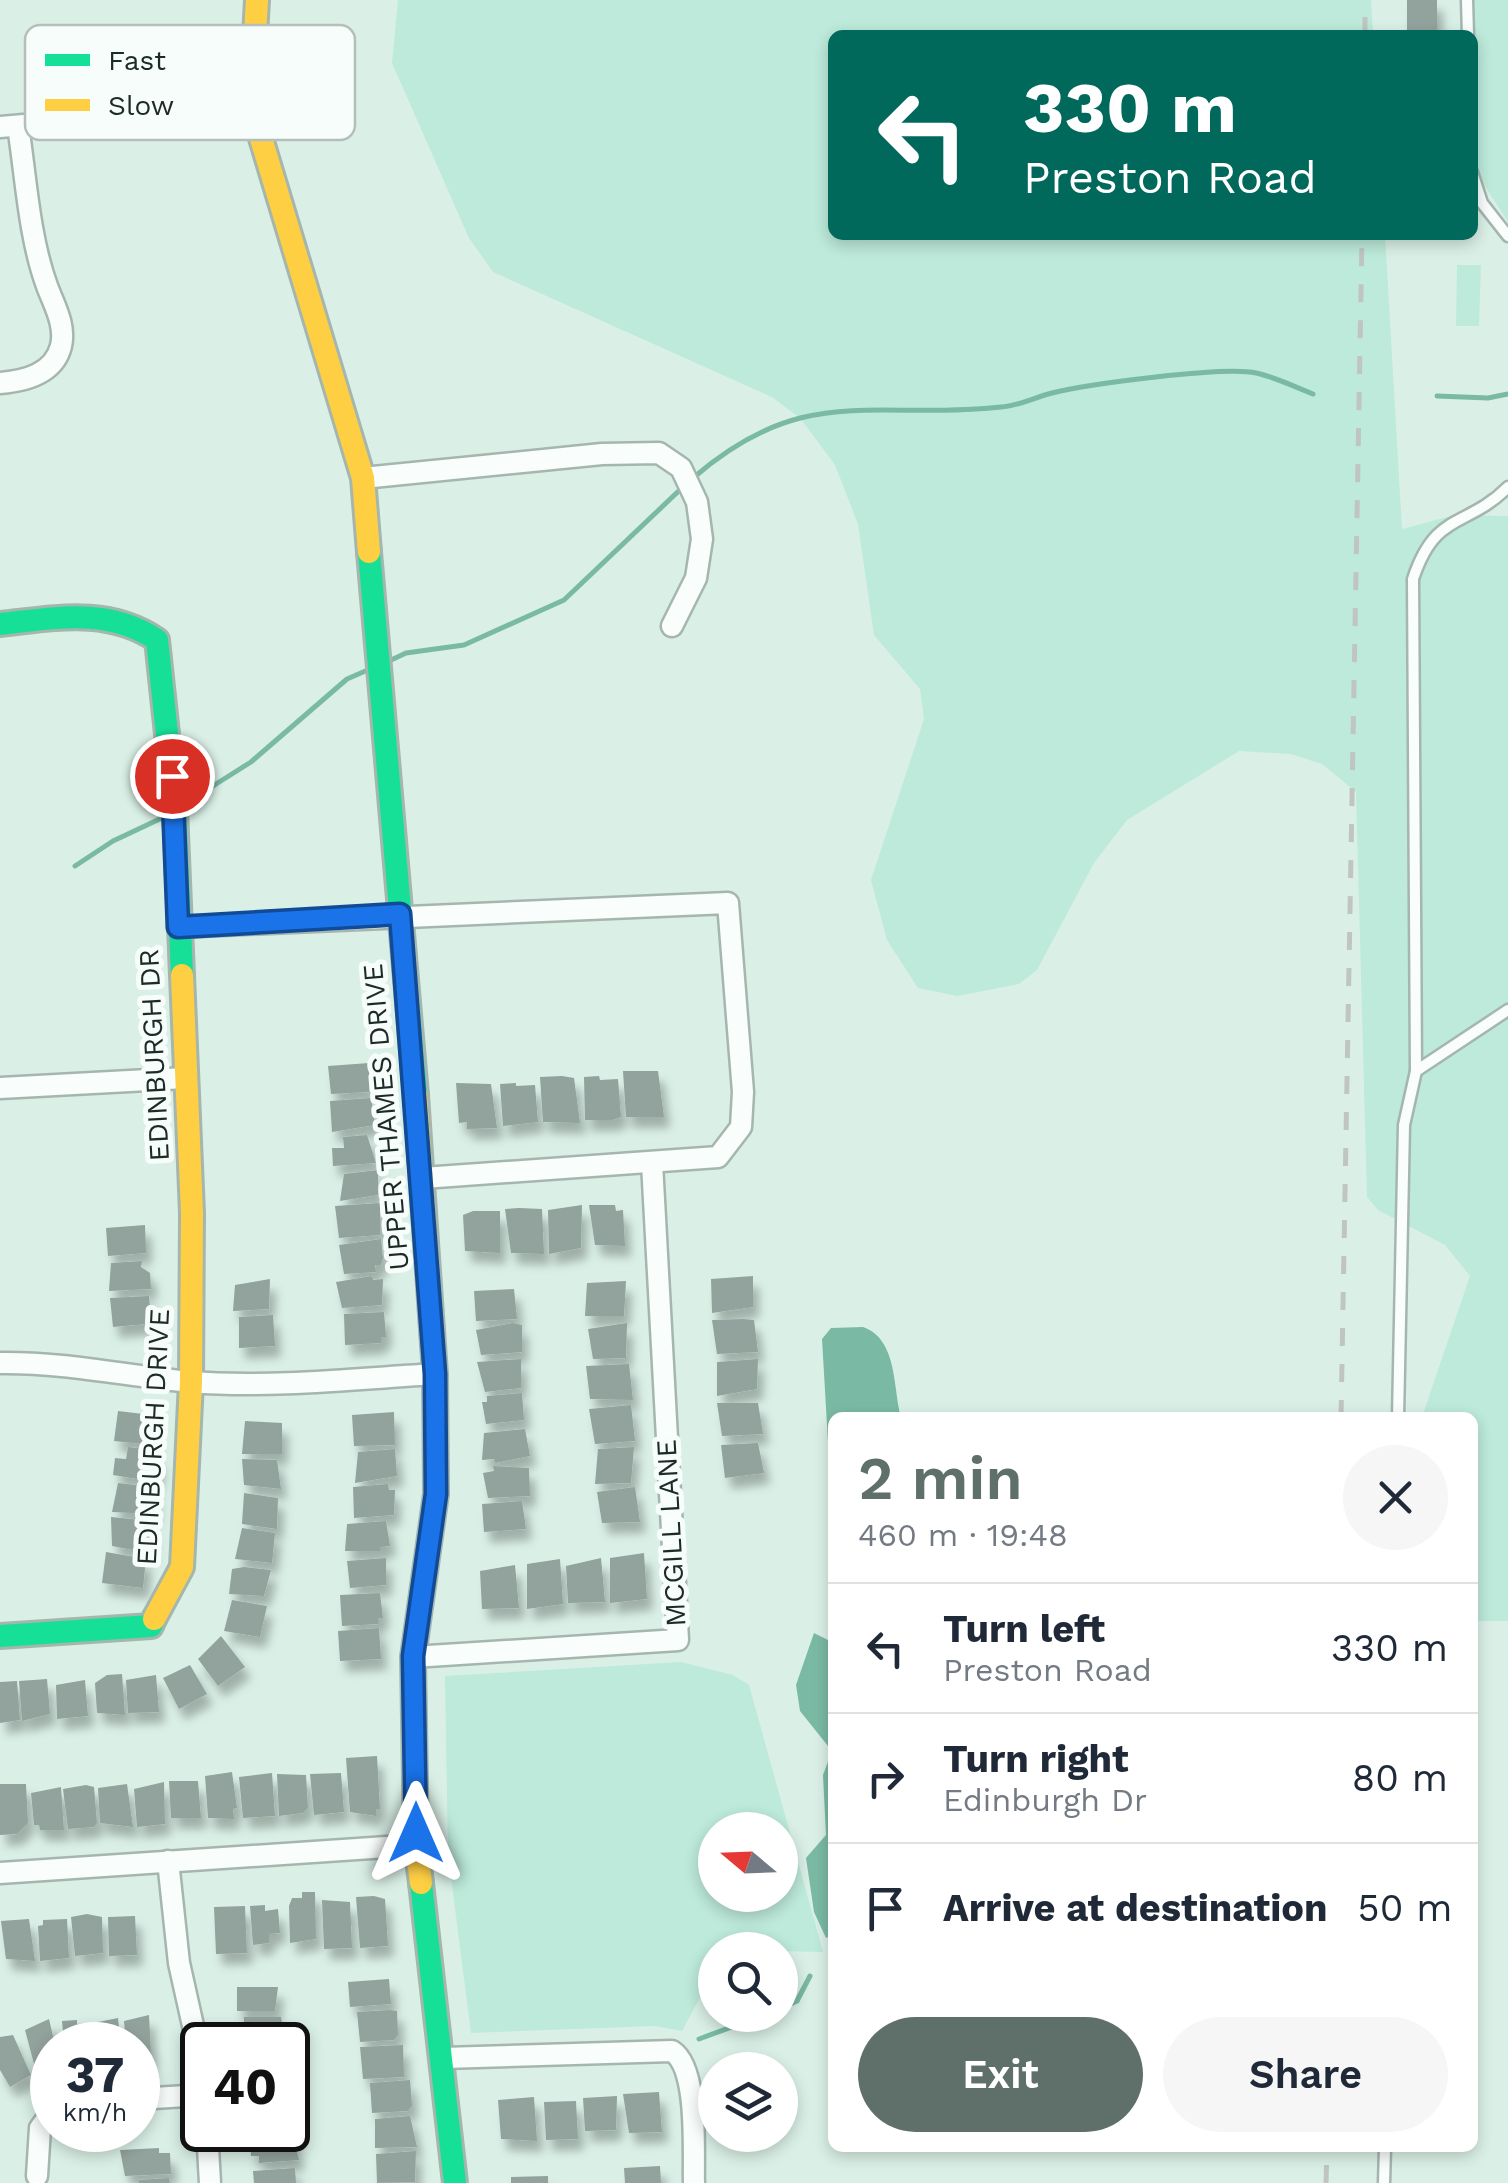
<!DOCTYPE html>
<meta charset="utf-8">
<style>
body{margin:0;font-family:"Work Sans",sans-serif;background:#f6f6f7;color:#1f2937;height:100vh;display:flex;flex-direction:column;font-size:38px;white-space:nowrap}
*{box-sizing:border-box;margin:0}
p{font-size:32px;color:#747a83}
.icon{flex:none;width:55px;height:55px;fill:none;stroke:currentColor;stroke-width:2;stroke-linecap:round;stroke-linejoin:round}
.map{position:relative;flex:1;overflow:hidden}
.sheet{position:absolute;left:828px;top:1412px;width:650px;height:740px;display:flex;flex-direction:column;background:#fff;border-radius:15px;box-shadow:0 5px 15px #0003}
.sheet>*{flex:none}
.hud{position:absolute;left:828px;top:30px;width:650px;height:210px;border-radius:15px;box-shadow:0 5px 15px #0003;background:#00695c;color:#fff;overflow:hidden}
.needle{width:65px;rotate:289deg}
.buttons{position:absolute;left:698px;top:1812px;display:grid;gap:20px}
.buttons a{display:grid;place-items:center;width:100px;height:100px;border-radius:50%;background:#fff;box-shadow:0 5px 15px #0003;font-size:50px}
.speed{position:absolute;left:30px;top:2022px;display:flex;gap:20px;font-size:50px;font-weight:700;text-align:center}
.speed>*{display:grid;place-content:center;width:130px;height:130px;border-radius:50%;background:#fff;box-shadow:0 5px 15px #0003;line-height:1}
.speed small{font-size:25px;font-weight:400}
.speed .limit{border:5px solid #111;border-radius:15px;background:#fff;color:#111}
.pin{position:absolute;display:grid;place-items:center;width:85px;height:85px;color:#fff;margin:-42px;border:5px solid #fff;border-radius:50%;box-shadow:0 2px 10px #0007}
.me{position:absolute;width:110px;margin:-55px;rotate:0deg;stroke-linejoin:round;filter:drop-shadow(0 0 8px #0008)}
.turn{display:flex;align-items:center;gap:35px;height:210px;padding:0 30px;font-size:45px}
.turn .icon{width:130px;height:130px;stroke-width:2.5}
.turn b{display:block;font-size:70px;line-height:85px}
.round{display:grid;place-items:center;flex:none;width:105px;height:105px;border-radius:52px;background:#f6f6f7}
.summary{display:flex;align-items:center;justify-content:space-between;height:170px;padding:0 30px}
h1{font-size:60px;font-weight:600;line-height:75px;color:#5f706a}
.action{display:flex;gap:20px;margin-top:auto;padding:20px 30px}
.action a{flex:1;height:115px;border-radius:60px;background:#5f706a;color:#fff;font-size:40px;font-weight:600;line-height:115px;text-align:center}
.action a+a{background:#f6f6f7;color:#1f2937}
ul{padding:0;list-style:none}
li{display:flex;align-items:center;gap:30px;height:130px;padding:0 30px;border-top:2px solid #e0e1e3}
li div{flex:1}
li b{display:block;font-size:38px}
li em{font-style:normal}
.map>svg:first-child{display:block}
</style>
<div class="map">
<svg width="1508" height="2183" viewBox="0 0 1508 2183">
<defs>
<filter id="shadow"><feDropShadow dx="6" dy="11" stdDeviation="5" flood-color="#0004"/></filter>
</defs>
<rect width="100%" height="100%" fill="#daf0e7"/>
<g fill="#bdeada" fill-rule="evenodd">
<polygon points="398,0 1371,0 1373,35 832,35 832,235 1385,235 1402,529 1455,515 1508,516 1508,1621 1473,1621 1472,1418 1422,1417 1470,1276 1445,1245 1378,1210 1367,1197 1356,792 1322,764 1291,754 1239,751 1127,820 1094,863 1037,970 1019,984 957,996 918,988 887,940 871,880 924,719 920,689 874,635 858,524 835,465 800,418 772,397 493,272 469,238 392,63"/>
<polygon points="1471,0 1508,0 1508,222 1473,167"/>
<polygon points="1457,265 1481,265 1479,326 1456,326"/>
<path d="M681,1662L733,1675L749,1685L823,1952L715,1950V1981L703,1992L682,2031L655,2026L471,2033L448,1854L445,1676ZM780,1830V1895H715V1830Z"/>
</g>
<g fill="#7abaa4">
<path d="M863,1327C898,1339 893,1389 901,1417L832,1418V1511L822,1339L831,1328Z"/>
<polygon points="814,1633 832,1642 832,1935 826,1938 814,1912 806,1858 826,1835 823,1775 832,1751 800,1711 796,1685"/>
</g>
<g fill="none" stroke-linecap="round" stroke-linejoin="round">
<g stroke="#7abaa4" stroke-width="5">
<polyline points="1437,396 1488,398 1508,394"/>
<path d="M693,478C805,381 874,421 1001,407C1019,406 1035,397 1052,393C1088,384 1225,366 1256,373C1275,377 1295,387 1313,394"/>
<polyline points="389,661 406,653 464,645 564,600 685,485"/>
<polyline points="186,803 251,762 347,679 370,669"/>
<polyline points="75,866 113,841 164,817"/>
<polyline points="780,2009 797,2001 810,1976"/>
<polyline points="699,2039 764,2015"/>
</g>
</g>
<g fill="#92a29c" filter="url(#shadow)">
<rect x="1407" y="0" width="30" height="32"/>
<polygon points="369,1063 369,1092 331,1094 328,1066"/>
<polygon points="623,1071 658,1071 664,1117 626,1117"/>
<polygon points="562,1076 574,1078 580,1123 543,1122 540,1077"/>
<polygon points="599,1076 600,1080 618,1079 621,1117 612,1120 585,1120 584,1077"/>
<polygon points="456,1083 491,1084 497,1128 467,1129 467,1122 459,1123"/>
<polygon points="516,1083 516,1086 535,1085 538,1122 503,1126 500,1084"/>
<polygon points="371,1098 375,1125 332,1132 330,1101"/>
<polygon points="367,1135 376,1163 333,1166 332,1148 344,1148 343,1137"/>
<polygon points="378,1170 378,1195 340,1201 344,1174"/>
<polygon points="380,1203 380,1235 339,1238 335,1206"/>
<polygon points="582,1205 581,1248 549,1254 548,1210"/>
<polygon points="589,1205 615,1205 616,1211 623,1210 625,1246 595,1245"/>
<polygon points="519,1208 542,1209 544,1254 511,1253 505,1209"/>
<polygon points="473,1211 500,1211 500,1253 465,1251 463,1215"/>
<polygon points="145,1225 146,1253 108,1256 106,1228"/>
<polygon points="381,1239 383,1258 381,1265 375,1265 376,1272 344,1274 339,1245"/>
<polygon points="142,1261 141,1267 150,1273 151,1289 109,1291 111,1263"/>
<polygon points="372,1276 373,1280 383,1279 382,1305 342,1308 336,1282"/>
<polygon points="753,1276 753,1307 712,1313 711,1279"/>
<polygon points="270,1279 269,1309 233,1311 235,1285"/>
<polygon points="626,1281 624,1316 585,1316 587,1283"/>
<polygon points="514,1289 517,1319 476,1321 474,1291"/>
<polygon points="149,1296 151,1319 146,1324 113,1327 110,1298"/>
<polygon points="384,1312 386,1337 381,1337 381,1343 345,1345 344,1314"/>
<polygon points="273,1315 275,1346 239,1348 239,1317"/>
<polygon points="743,1319 754,1320 758,1352 717,1354 712,1320"/>
<polygon points="513,1323 522,1325 522,1352 481,1355 476,1330"/>
<polygon points="627,1323 626,1358 593,1359 588,1329"/>
<polygon points="521,1359 521,1388 485,1392 477,1362"/>
<polygon points="758,1359 757,1389 717,1396 717,1362"/>
<polygon points="629,1364 633,1400 590,1399 586,1366"/>
<polygon points="522,1393 524,1420 486,1424 482,1402 487,1402 487,1396"/>
<polygon points="717,1403 758,1403 763,1434 722,1436"/>
<polygon points="631,1405 635,1441 595,1444 589,1409"/>
<polygon points="118,1411 152,1415 153,1445 114,1441"/>
<polygon points="394,1412 395,1445 354,1446 352,1415"/>
<polygon points="245,1421 282,1423 282,1454 242,1454"/>
<polygon points="525,1429 530,1456 495,1463 494,1459 482,1460 484,1433"/>
<polygon points="758,1443 764,1473 725,1478 721,1445"/>
<polygon points="128,1447 153,1450 153,1458 159,1457 156,1482 113,1475 115,1458 126,1459"/>
<polygon points="634,1447 631,1483 595,1484 598,1449"/>
<polygon points="395,1449 397,1476 355,1483 358,1452"/>
<polygon points="242,1459 277,1460 281,1489 244,1485"/>
<polygon points="493,1466 529,1468 530,1496 488,1498 483,1473 494,1471"/>
<polygon points="118,1483 154,1487 154,1514 112,1512"/>
<polygon points="388,1484 389,1490 395,1490 394,1515 354,1518 353,1487"/>
<polygon points="635,1487 640,1522 602,1523 597,1492"/>
<polygon points="244,1493 278,1498 277,1529 242,1524"/>
<polygon points="522,1501 526,1529 484,1532 482,1504"/>
<polygon points="111,1517 140,1520 152,1527 149,1553 112,1546"/>
<polygon points="386,1521 390,1546 380,1547 380,1551 345,1551 347,1524"/>
<polygon points="242,1528 275,1533 272,1563 235,1559"/>
<polygon points="106,1552 146,1559 143,1588 102,1583"/>
<polygon points="644,1553 647,1599 610,1603 610,1558"/>
<polygon points="386,1558 386,1585 350,1588 347,1561"/>
<polygon points="601,1558 605,1602 568,1603 566,1566"/>
<polygon points="560,1559 563,1604 527,1609 527,1564"/>
<polygon points="515,1565 519,1608 482,1609 480,1571"/>
<polygon points="244,1567 271,1570 264,1596 229,1594 232,1569"/>
<polygon points="380,1593 383,1618 378,1618 378,1624 342,1626 340,1595"/>
<polygon points="232,1600 267,1606 260,1637 224,1631"/>
<polygon points="379,1628 381,1659 340,1661 338,1631"/>
<polygon points="221,1636 245,1667 218,1686 198,1659"/>
<polygon points="190,1665 207,1694 179,1709 163,1678"/>
<polygon points="122,1674 125,1715 97,1713 95,1683 107,1675"/>
<polygon points="156,1675 159,1712 128,1713 126,1680"/>
<polygon points="47,1679 50,1714 22,1721 19,1681"/>
<polygon points="85,1680 88,1716 57,1719 56,1685"/>
<polygon points="17,1681 20,1720 0,1723 0,1682"/>
<polygon points="377,1756 380,1809 376,1809 376,1816 350,1812 346,1758"/>
<polygon points="232,1772 237,1808 233,1809 234,1819 208,1818 205,1776"/>
<polygon points="272,1773 275,1816 243,1818 239,1777"/>
<polygon points="341,1773 344,1812 314,1815 310,1774"/>
<polygon points="277,1774 306,1775 308,1808 303,1813 279,1816"/>
<polygon points="169,1781 198,1781 201,1818 171,1818"/>
<polygon points="164,1782 165,1824 137,1827 134,1789"/>
<polygon points="0,1784 26,1784 28,1823 17,1834 0,1835"/>
<polygon points="127,1784 133,1827 100,1823 98,1788"/>
<polygon points="86,1785 94,1787 97,1823 94,1827 68,1829 63,1789"/>
<polygon points="61,1787 64,1830 40,1830 39,1825 34,1825 31,1793"/>
<polygon points="302,1892 315,1892 316,1939 290,1943 289,1906 292,1898 302,1898"/>
<polygon points="374,1896 385,1899 388,1946 360,1948 356,1897"/>
<polygon points="322,1900 350,1902 352,1948 324,1949"/>
<polygon points="265,1905 265,1911 278,1909 280,1933 269,1934 269,1943 253,1945 250,1906"/>
<polygon points="245,1906 247,1953 216,1954 214,1907"/>
<polygon points="87,1914 102,1917 103,1953 75,1956 71,1917"/>
<polygon points="135,1916 137,1955 109,1956 108,1917"/>
<polygon points="29,1919 35,1961 6,1959 1,1921"/>
<polygon points="67,1919 69,1958 40,1961 38,1926 43,1925 43,1920"/>
<polygon points="389,1979 391,2004 350,2007 348,1982"/>
<polygon points="237,1987 278,1987 275,2011 237,2011"/>
<polygon points="390,2010 397,2011 398,2035 394,2040 360,2042 357,2012"/>
<polygon points="149,2015 151,2053 146,2064 138,2065 138,2045 126,2045 124,2021"/>
<polygon points="244,2017 281,2017 286,2045 244,2044"/>
<polygon points="118,2018 121,2045 94,2045 93,2023"/>
<polygon points="49,2019 55,2045 52,2070 37,2075 25,2030"/>
<polygon points="77,2020 77,2024 89,2023 91,2045 64,2045 62,2021"/>
<polygon points="13,2035 31,2075 10,2087 0,2070 0,2037"/>
<polygon points="403,2045 404,2077 363,2079 360,2047"/>
<polygon points="410,2080 412,2106 408,2111 372,2113 370,2083"/>
<polygon points="659,2092 662,2132 629,2133 623,2094"/>
<polygon points="617,2096 616,2130 585,2131 583,2098"/>
<polygon points="534,2097 537,2141 501,2139 498,2100"/>
<polygon points="576,2101 578,2139 546,2140 544,2102"/>
<polygon points="410,2116 417,2147 375,2148 375,2119"/>
<polygon points="293,2135 299,2160 259,2163 259,2156 251,2156 250,2144 260,2143 260,2138"/>
<polygon points="159,2148 159,2153 170,2153 171,2174 125,2176 120,2150"/>
<polygon points="416,2151 415,2182 377,2183 376,2154"/>
<polygon points="660,2166 661,2183 625,2183 624,2168"/>
<polygon points="295,2168 296,2183 254,2183 253,2171"/>
<polygon points="548,2176 548,2183 511,2183 511,2177"/>
<polygon points="169,2178 170,2183 139,2183 139,2180"/>
</g>
<g fill="none" stroke-linecap="round" stroke-linejoin="round">
<g stroke="#a5b6af" stroke-width="15">
<g id="lane">
<polyline points="1467,0 1468,35"/>
<polyline points="1472,172 1482,203 1508,236"/>
<polyline points="1416,1071 1508,1010"/>
<path d="M1398,1418L1404,1125L1416,1071L1413,579C1436,510 1466,529 1508,487"/>
<polyline points="1384,2183 1385,2148"/>
</g>
</g>
<g stroke="#a5b6af" stroke-width="25">
<g id="street">
<polyline points="0,127 251,105"/>
<path d="M0,383C25,381 54,374 61,346C66,325 54,305 47,286C29,237 26,178 18,126"/>
<polyline points="363,478 602,454 659,453 681,468 697,502 702,539 696,578 672,626"/>
<polyline points="178,927 728,903 743,1092 741,1127 718,1157 423,1178"/>
<polyline points="0,1088 185,1078"/>
<path d="M0,1363C65,1362 126,1376 190,1382C271,1388 354,1379 435,1374"/>
<polyline points="413,1657 678,1640 652,1163"/>
<polyline points="168,1861 179,1963 202,2066"/>
<polyline points="0,1873 416,1845"/>
<path d="M444,2058L672,2051C699,2068 693,2151 694,2183"/>
<polyline points="138,2099 202,2095"/>
<polyline points="207,2130 210,2183"/>
<polyline points="37,2176 40,2128 52,2112"/>
</g>
</g>
<g stroke="#a5b6af" stroke-width="28">
<g id="fast">
<polyline points="369,552 416,1095"/>
<path d="M0,624C56,618 108,607 157,640L175,809L182,975"/>
<polyline points="0,1636 151,1626 154,1619"/>
<polyline points="421,1883 455,2183"/>
</g>
</g>
<g stroke="#a5b6af" stroke-width="28">
<g id="slow">
<polyline points="257,0 251,105 363,478 369,552"/>
<polyline points="416,1095 435,1374 436,1494 413,1657 416,1845 421,1883"/>
<polyline points="154,1619 182,1567 191,1382 192,1213 182,975"/>
</g>
</g>
<use href="#lane" stroke="#f9fdfb" stroke-width="10"/>
<use href="#street" stroke="#f9fdfb" stroke-width="20"/>
<use href="#fast" stroke="#16e098" stroke-width="22"/>
<use href="#slow" stroke="#ffcf43" stroke-width="22"/>
<g stroke="#c0c5c2" stroke-width="5" stroke-dasharray="18 18" stroke-linecap="butt">
<polyline points="1365,35 1365,0"/>
<polyline points="1341,1418 1362,235"/>
<polyline points="1326,2183 1327,2148"/>
</g>
</g>
<g fill="none" stroke-linecap="round" stroke-linejoin="round">
<g stroke="#114b97" stroke-width="25">
<polyline id="route" points="172,776 178,927 400,914 435,1374 436,1494 413,1656 416,1833"/>
</g>
<use href="#route" stroke="#1a73e8" stroke-width="18"/>
</g>
<g text-anchor="middle" dominant-baseline="central" stroke-width="10" stroke-linejoin="round" paint-order="stroke">
<g font-size="28" fill="#1d2b26" stroke="#f6fdfa">
<text transform="translate(154 1055) rotate(-93)">EDINBURGH DR</text>
<text transform="translate(386 1117) rotate(-95)">UPPER THAMES DRIVE</text>
<text transform="translate(153 1437) rotate(-87)">EDINBURGH DRIVE</text>
<text transform="translate(671 1533) rotate(-93)">MCGILL LANE</text>
</g>
</g>
<rect x="25" y="25" width="330" height="115" rx="15" fill="#f6fdfa" stroke="#b5beba" stroke-width="2.5"/>
<rect x="45" y="54" width="45" height="12" fill="#16e098"/>
<rect x="45" y="99" width="45" height="12" fill="#ffcf43"/>
<g font-size="28" fill="#1d2b26">
<text x="108" y="70">Fast</text>
<text x="108" y="115">Slow</text>
</g>
</svg>
<div class="buttons">
<a><svg class="needle" viewBox="-14 -14 28 28"><path d="M0-13l5 13h-10z" fill="#e53935"/><path d="M0 13l5-13h-10z" fill="#747a83"/></svg></a>
<a><svg class="icon" aria-label="search" viewBox="0 0 24 24"><circle cx="10" cy="10" r="6"/><path d="M15 15l6 6"/></svg></a>
<a><svg class="icon" aria-label="layers" viewBox="0 0 24 24"><path d="M12 4l9 5-9 5-9-5zM3 14l9 5 9-5"/></svg></a>
</div>
<div class="speed"><div>37<small>km/h</small></div><div class="limit">40</div></div>
<div class="pin" style="left:172px;top:776px;background:#d93025"><svg class="icon" aria-label="arrive" viewBox="0 0 24 24"><path d="M6 21V4h12l-3 4 3 4H6"/></svg></div>
<svg class="me" style="left:416px;top:1833px" viewBox="-20 -20 40 40"><path d="M0-17L14 15 0 8-14 15z" fill="#1a73e8" stroke="#fff" stroke-width="4"/></svg>
<div class="hud">
<div class="turn"><svg class="icon" aria-label="left" viewBox="0 0 24 24"><path d="M17 20v-9H6M10 6l-5 5 5 5"/></svg><div><b>330 m</b>Preston Road</div></div>
</div>
<section class="sheet">
<div class="summary"><div><h1>2 min</h1><p>460 m · 19:48</p></div><a class="round"><svg class="icon" aria-label="close" viewBox="0 0 24 24"><path d="M6 6l12 12M18 6L6 18"/></svg></a></div>
<ul>
<li><svg class="icon" aria-label="left" viewBox="0 0 24 24"><path d="M17 20v-9H6M10 6l-5 5 5 5"/></svg><div><b>Turn left</b><p>Preston Road</p></div><em>330 m</em></li>
<li><svg class="icon" aria-label="right" viewBox="0 0 24 24"><path d="M7 20v-9h11M14 6l5 5-5 5"/></svg><div><b>Turn right</b><p>Edinburgh Dr</p></div><em>80 m</em></li>
<li><svg class="icon" aria-label="arrive" viewBox="0 0 24 24"><path d="M6 21V4h12l-3 4 3 4H6"/></svg><div><b>Arrive at destination</b></div><em>50 m</em></li>
</ul>
<div class="action"><a>Exit</a><a>Share</a></div>
</section>
</div>
